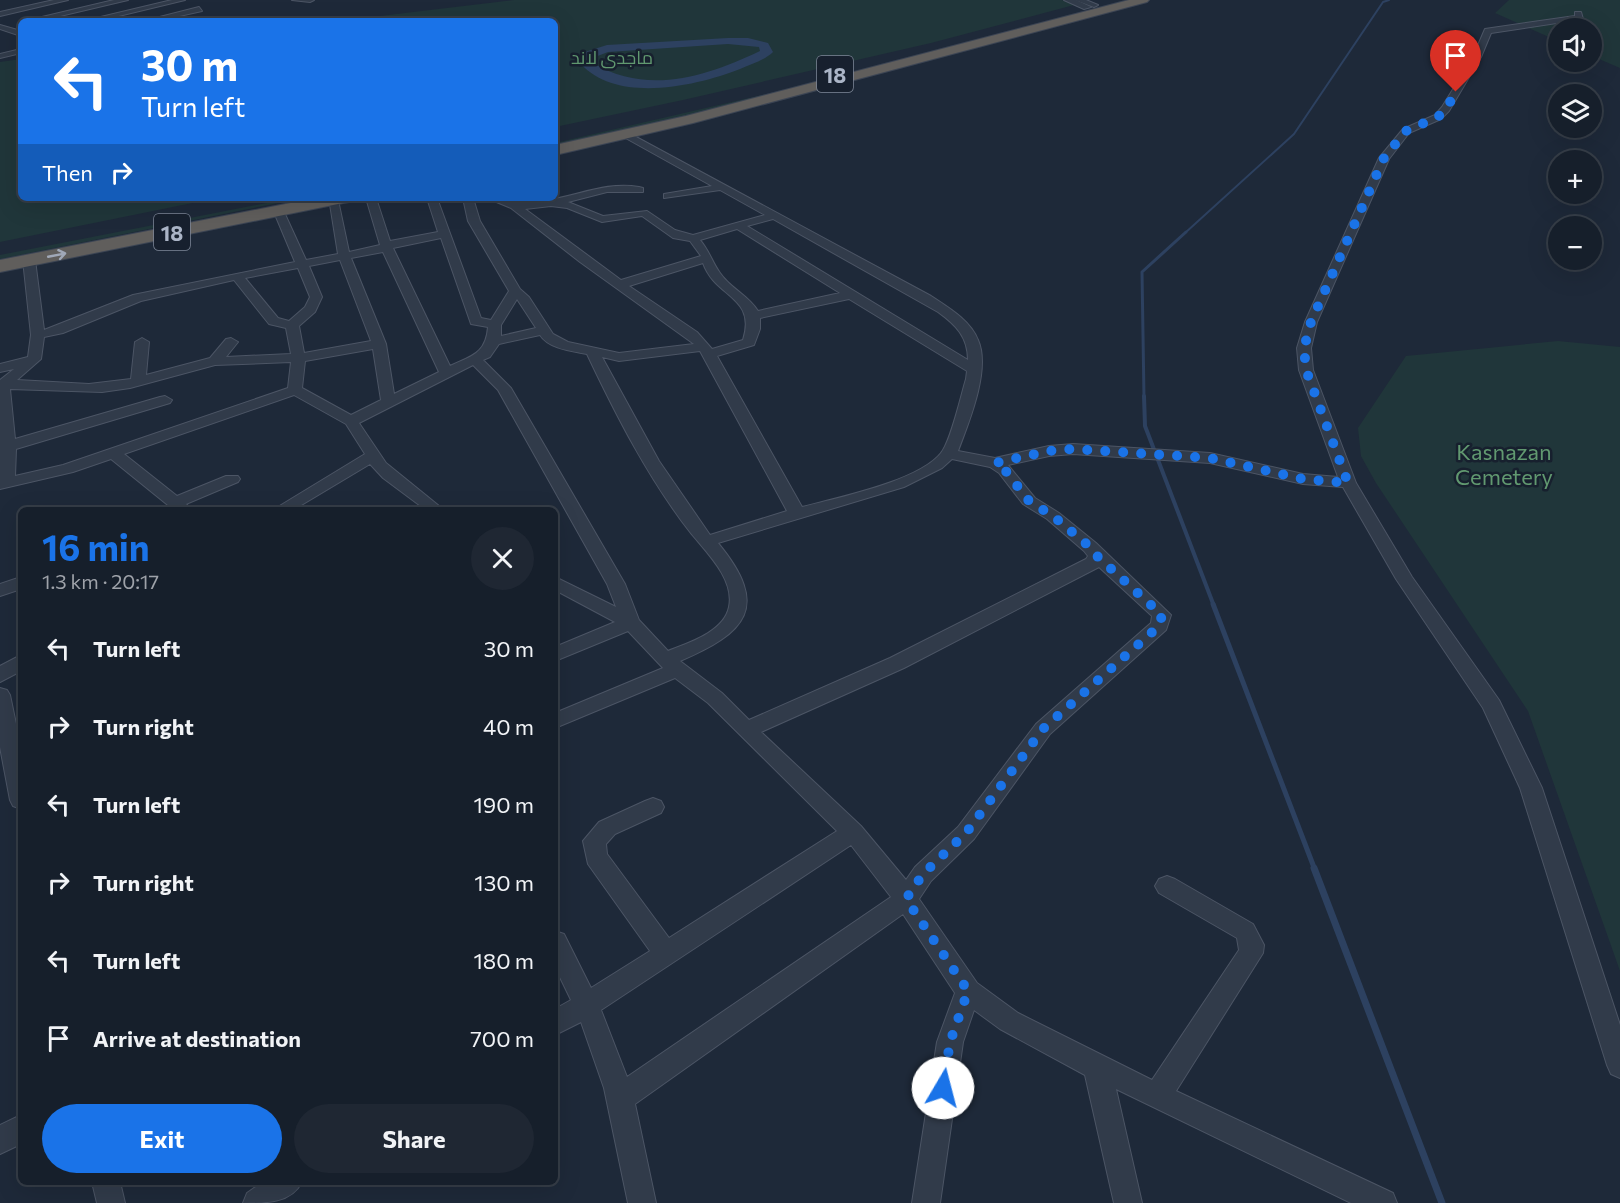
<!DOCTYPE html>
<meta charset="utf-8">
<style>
body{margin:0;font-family:Commissioner,Cairo,sans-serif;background:#1f2733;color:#f1f3f6;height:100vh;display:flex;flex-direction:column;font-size:22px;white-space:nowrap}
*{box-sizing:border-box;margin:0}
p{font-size:20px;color:#9ea2a9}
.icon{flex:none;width:33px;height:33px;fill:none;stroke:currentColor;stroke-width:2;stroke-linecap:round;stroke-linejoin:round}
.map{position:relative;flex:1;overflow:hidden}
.panel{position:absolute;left:18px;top:507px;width:540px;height:678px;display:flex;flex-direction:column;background:#161f2b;border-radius:9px;box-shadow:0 6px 24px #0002,0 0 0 2px #353d47}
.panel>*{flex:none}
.guide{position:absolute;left:18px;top:18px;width:540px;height:183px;border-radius:9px;box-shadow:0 6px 24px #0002,0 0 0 2px #353d47;background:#1a73e8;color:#fff;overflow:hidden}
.tools{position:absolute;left:1548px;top:18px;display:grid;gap:12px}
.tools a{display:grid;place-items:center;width:54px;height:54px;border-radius:50%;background:#161f2b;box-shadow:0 6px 24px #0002,0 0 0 2px #353d47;font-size:30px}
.pin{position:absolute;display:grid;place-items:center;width:51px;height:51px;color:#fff;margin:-62px -26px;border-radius:50% 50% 50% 0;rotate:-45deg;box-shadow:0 0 6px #0007}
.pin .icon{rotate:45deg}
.me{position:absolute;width:66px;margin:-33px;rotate:8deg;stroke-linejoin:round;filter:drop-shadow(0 0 4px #0008)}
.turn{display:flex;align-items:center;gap:21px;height:126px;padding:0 24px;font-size:27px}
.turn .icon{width:78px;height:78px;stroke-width:2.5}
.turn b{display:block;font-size:42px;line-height:51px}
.then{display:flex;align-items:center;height:57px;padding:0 24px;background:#0003;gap:12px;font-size:22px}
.round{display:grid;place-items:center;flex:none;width:63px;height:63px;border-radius:32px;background:#1f2733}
.overview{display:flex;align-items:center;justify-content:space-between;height:102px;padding:0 24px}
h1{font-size:36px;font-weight:700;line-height:45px;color:#1a73e8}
.cta{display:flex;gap:12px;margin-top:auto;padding:12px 24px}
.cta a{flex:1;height:69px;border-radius:36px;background:#1a73e8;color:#fff;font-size:24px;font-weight:700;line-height:69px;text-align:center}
.cta a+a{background:#1f2733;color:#f1f3f6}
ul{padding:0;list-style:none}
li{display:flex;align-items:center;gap:18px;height:78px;padding:0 24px}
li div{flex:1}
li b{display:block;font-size:22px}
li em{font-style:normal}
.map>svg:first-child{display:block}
</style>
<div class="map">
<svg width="1620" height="1203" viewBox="0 0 1620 1203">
<rect width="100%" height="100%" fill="#1e2939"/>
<g fill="#20363a">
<polygon points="514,0 1062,0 1074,5 931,43 683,100 555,127 555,21 338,21"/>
<polygon points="1509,0 1620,0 1620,68 1592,56 1592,28 1558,28 1558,41 1495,13"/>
<polygon points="21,59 21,198 217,198 0,242 0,62"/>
<polygon points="836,82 555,147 555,143 814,83"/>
<polygon points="292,198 303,198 0,259 0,255"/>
<polygon points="1558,341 1620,347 1620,971 1528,711 1376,483 1361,456 1358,428 1406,356"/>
</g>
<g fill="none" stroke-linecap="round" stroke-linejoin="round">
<polyline stroke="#2d4160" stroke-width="2" points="1185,233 1294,134 1383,2 1389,0"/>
<polyline stroke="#2d4160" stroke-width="3" points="1144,398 1142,272 1186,232"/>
<polyline stroke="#2d4160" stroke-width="4" points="1144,396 1145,426 1214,606"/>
<polyline stroke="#2d4160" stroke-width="5" points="1213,604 1315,870"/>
<polyline stroke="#2d4160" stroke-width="7" points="1314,868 1442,1203"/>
<path fill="#2d4160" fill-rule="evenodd" d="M728,38H748L768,43L773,52C765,60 751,64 740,69C697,86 617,104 581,64L585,52L607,45ZM728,44L759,47L760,51C707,76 648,96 593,63L595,57L608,52Z"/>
<g stroke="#4c5565" stroke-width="2">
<g id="minor">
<polygon points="54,0 68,0 0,16 0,12"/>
<polygon points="114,0 128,0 39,21 25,21"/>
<polygon points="172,0 185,0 98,21 84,21"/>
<polygon points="292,0 314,0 310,2"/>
<polygon points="1075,0 1086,0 1098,5 1094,7"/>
<polygon points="199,7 202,11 157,21 144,21"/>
<path d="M1575,12H1581L1583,19L1491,33L1481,57L1449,111L1441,119L1409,133L1389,159L1317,322L1311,348L1313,370L1356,483L1412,577L1499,700L1542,788L1620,1025V1078L1611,1074L1607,1065L1520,788L1483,708L1396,579L1343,487L1303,484L1210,463L1073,454L1049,456L1008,465L1035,498L1059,513L1096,543L1171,615L1166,630L1050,734L974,839L931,881L919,899L977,983L1018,1013L1152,1080L1239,950L1237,938L1159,893L1155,886L1159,879L1167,876L1175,879L1253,924L1264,945L1263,953L1176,1091L1393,1193L1397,1203H1351L1116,1089L1142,1203H1114L1085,1075L1000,1029L974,1010L963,1042L940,1203H912L937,1042L955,993L903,914L635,1104L656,1203H628L604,1088L581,1022L555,1035V1009L571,1000L555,967V931L564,934L591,988L650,951L588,864L583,841L599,822L645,801L653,798L661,801L664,807L661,813L615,834L606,844L607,854L669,938L837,831L708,703L675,678L555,728V713L663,668L628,631L555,661V647L615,622L555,590V577L616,607L607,584L498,390L473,365L359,423L386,463L444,510H426L383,478L370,464L293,510H273L365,454L346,424L294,395L124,454L177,496L226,476H238L240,479L238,482L186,504L192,510H174L111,459L73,472L0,489V380L14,369L0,372V364L28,357L31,335L23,260L29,256L35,260L44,330L133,295L295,262L274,212L275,210H283L284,212L306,260L338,254L329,198L338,200L349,252L380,245L366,198H376L390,241L438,232L427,198H437L481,318L491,320L509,291L468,221L463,198H473L480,221L520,289L529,297L553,334L568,342L619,353L694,344L580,262L511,208L487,198C507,198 522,203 542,201C576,197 605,181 639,187L643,188V192H607L568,202L603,216L647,211L675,230L693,235L765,215L720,190L664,198V194L712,186L622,136V132L625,131L931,296C949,308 970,320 978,340C991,369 969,422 958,451L995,458L1049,446L1073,444L1210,453L1303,474L1338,477L1299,370L1297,348L1305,322L1379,158L1403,129L1435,115L1442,107L1473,57L1485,29L1575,16ZM551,206L567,208L602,222L642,216L673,238L690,241L701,256L621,280L525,209ZM773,219L938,312C956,325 968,337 968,360L747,226ZM737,229L840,293L758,311C748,295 730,288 720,273C712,262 710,252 700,240ZM441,238L470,321L471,324L488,327C486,354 471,356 450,366L393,248ZM383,252L439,372L394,394L386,344L351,258ZM340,260L371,341L304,353L299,326L315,312L322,297L309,266ZM703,263C715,298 757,296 743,340L712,349L697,332L629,286ZM298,268L310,297L305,307L289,321L278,318L245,278ZM234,280L269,324L286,328L291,354L226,357L238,342L231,338L226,339L210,358L146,375L149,342L142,338L135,342L131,379L89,384L17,380L41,359L44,337L63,333L141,301ZM517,299L536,328L501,336V325ZM849,299L967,371L966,379C961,395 951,441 941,453C919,481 837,498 802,507L717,356L754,345L760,329V318ZM540,335C549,349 572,351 587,354C616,415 648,478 690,532C706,552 735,579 729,607C724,632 688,643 668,651L639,620L625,584L511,388L483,360L490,357L499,344ZM373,349L381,400L351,415L302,388L305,361ZM700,351L787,511L710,535L659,461L602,357L619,361ZM291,362L288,388L63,465L15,476L16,449L170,403L172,400L165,396L160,397L15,439L10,389L102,392L130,388L215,365ZM952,459L990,467L999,473L1023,504L1047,519L1084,551L1088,556L1086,559L890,658L749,720L722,693L680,661C746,633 771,607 718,543L904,487L942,468ZM1099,567L1152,616L1151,623L1036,724L958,827L915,867L906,880L861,826L761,732L904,668ZM851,845L891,897L627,1077L601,1010Z"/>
<polygon points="0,25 21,31 21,36 0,29"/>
<polygon points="21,49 21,53 0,58 0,54"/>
<polygon points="21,577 21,589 0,596 0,584"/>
<polygon points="21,655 21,671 0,682 0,666"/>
<polygon points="0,688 7,690 10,695 21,748 21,809 13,806 10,800 0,747"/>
<polygon points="21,1115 21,1144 0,1154 0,1125"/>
<polygon points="92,1182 120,1182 125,1203 97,1203"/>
<path d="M263,1182H302C291,1203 267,1203 243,1203L247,1193Z"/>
</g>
</g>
<g stroke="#4c5565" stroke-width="2">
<polygon id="tertiary" points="1064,0 1076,0 1091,7 1084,9"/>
</g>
<g stroke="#3c4554" stroke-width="2">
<g id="trunk">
<polygon points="1129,0 1149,0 1147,2 693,123 555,155 555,145 686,116"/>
<polygon points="316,198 352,198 349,202 343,203 0,272 0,260"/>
</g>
</g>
<use href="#minor" fill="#313b4a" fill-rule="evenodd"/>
<use href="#tertiary" fill="#313b4a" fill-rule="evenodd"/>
<use href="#trunk" fill="#605e5c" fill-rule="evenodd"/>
</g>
<defs><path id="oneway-shaft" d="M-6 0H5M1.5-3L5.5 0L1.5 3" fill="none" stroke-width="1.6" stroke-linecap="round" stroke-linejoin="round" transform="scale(1.5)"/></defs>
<use stroke="#a0a8b7" href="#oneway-shaft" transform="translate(57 255) rotate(-11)"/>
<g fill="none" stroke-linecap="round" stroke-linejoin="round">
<polyline stroke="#1a73e8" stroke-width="10" stroke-dasharray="0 18" points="943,1088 950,1042 968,991 906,899 923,874 966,833 1043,729 1159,626 1162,615 1097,556 1090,547 1053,516 1029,501 1005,470 995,463 1049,451 1073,449 1210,458 1303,479 1348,483 1306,370 1304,348 1311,322 1384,158 1406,131 1438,117 1446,109 1456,92"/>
</g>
<g text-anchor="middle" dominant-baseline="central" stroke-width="5" stroke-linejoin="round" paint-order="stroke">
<g font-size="18" fill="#619970" stroke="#17202e">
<text x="612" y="57">ماجدی لاند</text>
</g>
<g fill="#17202e" stroke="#7f8899" stroke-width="1.5">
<rect x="817" y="56" width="36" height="36" rx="4.5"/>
<rect x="154" y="214" width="36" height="36" rx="4.5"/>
</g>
<g font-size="21" font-weight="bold" fill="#abb5c7">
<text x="835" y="74">18</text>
<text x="172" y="232">18</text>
</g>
<g font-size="22" fill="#619970" stroke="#17202e">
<text x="1504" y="451">Kasnazan<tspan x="1504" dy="25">Cemetery</tspan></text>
</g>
</g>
</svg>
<div class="tools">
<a><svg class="icon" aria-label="sound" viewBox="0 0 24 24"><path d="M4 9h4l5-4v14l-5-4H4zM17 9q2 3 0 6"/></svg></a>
<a><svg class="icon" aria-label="layers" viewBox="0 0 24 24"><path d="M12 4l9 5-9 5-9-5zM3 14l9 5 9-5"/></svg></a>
<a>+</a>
<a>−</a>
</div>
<div class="pin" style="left:1456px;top:92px;background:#d93025"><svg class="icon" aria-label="arrive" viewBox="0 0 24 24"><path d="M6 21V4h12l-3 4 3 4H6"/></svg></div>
<svg class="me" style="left:943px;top:1088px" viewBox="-20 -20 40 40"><circle r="19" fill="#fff"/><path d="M0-13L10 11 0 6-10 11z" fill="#1a73e8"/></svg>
<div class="guide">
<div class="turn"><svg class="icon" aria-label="left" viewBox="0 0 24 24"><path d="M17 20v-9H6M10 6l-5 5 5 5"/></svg><div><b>30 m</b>Turn left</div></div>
<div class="then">Then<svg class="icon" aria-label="right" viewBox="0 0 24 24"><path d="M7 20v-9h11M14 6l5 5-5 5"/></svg></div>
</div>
<section class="panel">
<div class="overview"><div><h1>16 min</h1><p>1.3 km · 20:17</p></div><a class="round"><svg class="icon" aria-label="close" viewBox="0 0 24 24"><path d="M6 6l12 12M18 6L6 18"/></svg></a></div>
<ul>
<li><svg class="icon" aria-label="left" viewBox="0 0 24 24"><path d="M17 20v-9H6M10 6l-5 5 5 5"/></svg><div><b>Turn left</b></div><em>30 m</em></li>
<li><svg class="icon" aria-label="right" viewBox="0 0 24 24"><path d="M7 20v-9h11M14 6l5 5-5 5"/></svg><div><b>Turn right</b></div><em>40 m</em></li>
<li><svg class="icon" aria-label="left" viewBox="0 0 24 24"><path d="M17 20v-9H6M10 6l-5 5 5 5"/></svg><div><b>Turn left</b></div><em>190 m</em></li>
<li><svg class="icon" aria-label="right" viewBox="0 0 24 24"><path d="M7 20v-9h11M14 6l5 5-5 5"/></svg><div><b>Turn right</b></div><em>130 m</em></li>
<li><svg class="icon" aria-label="left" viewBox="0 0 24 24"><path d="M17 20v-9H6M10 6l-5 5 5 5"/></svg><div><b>Turn left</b></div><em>180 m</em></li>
<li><svg class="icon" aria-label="arrive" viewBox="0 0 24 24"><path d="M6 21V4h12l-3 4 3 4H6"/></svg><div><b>Arrive at destination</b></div><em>700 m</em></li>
</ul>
<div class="cta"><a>Exit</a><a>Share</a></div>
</section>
</div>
